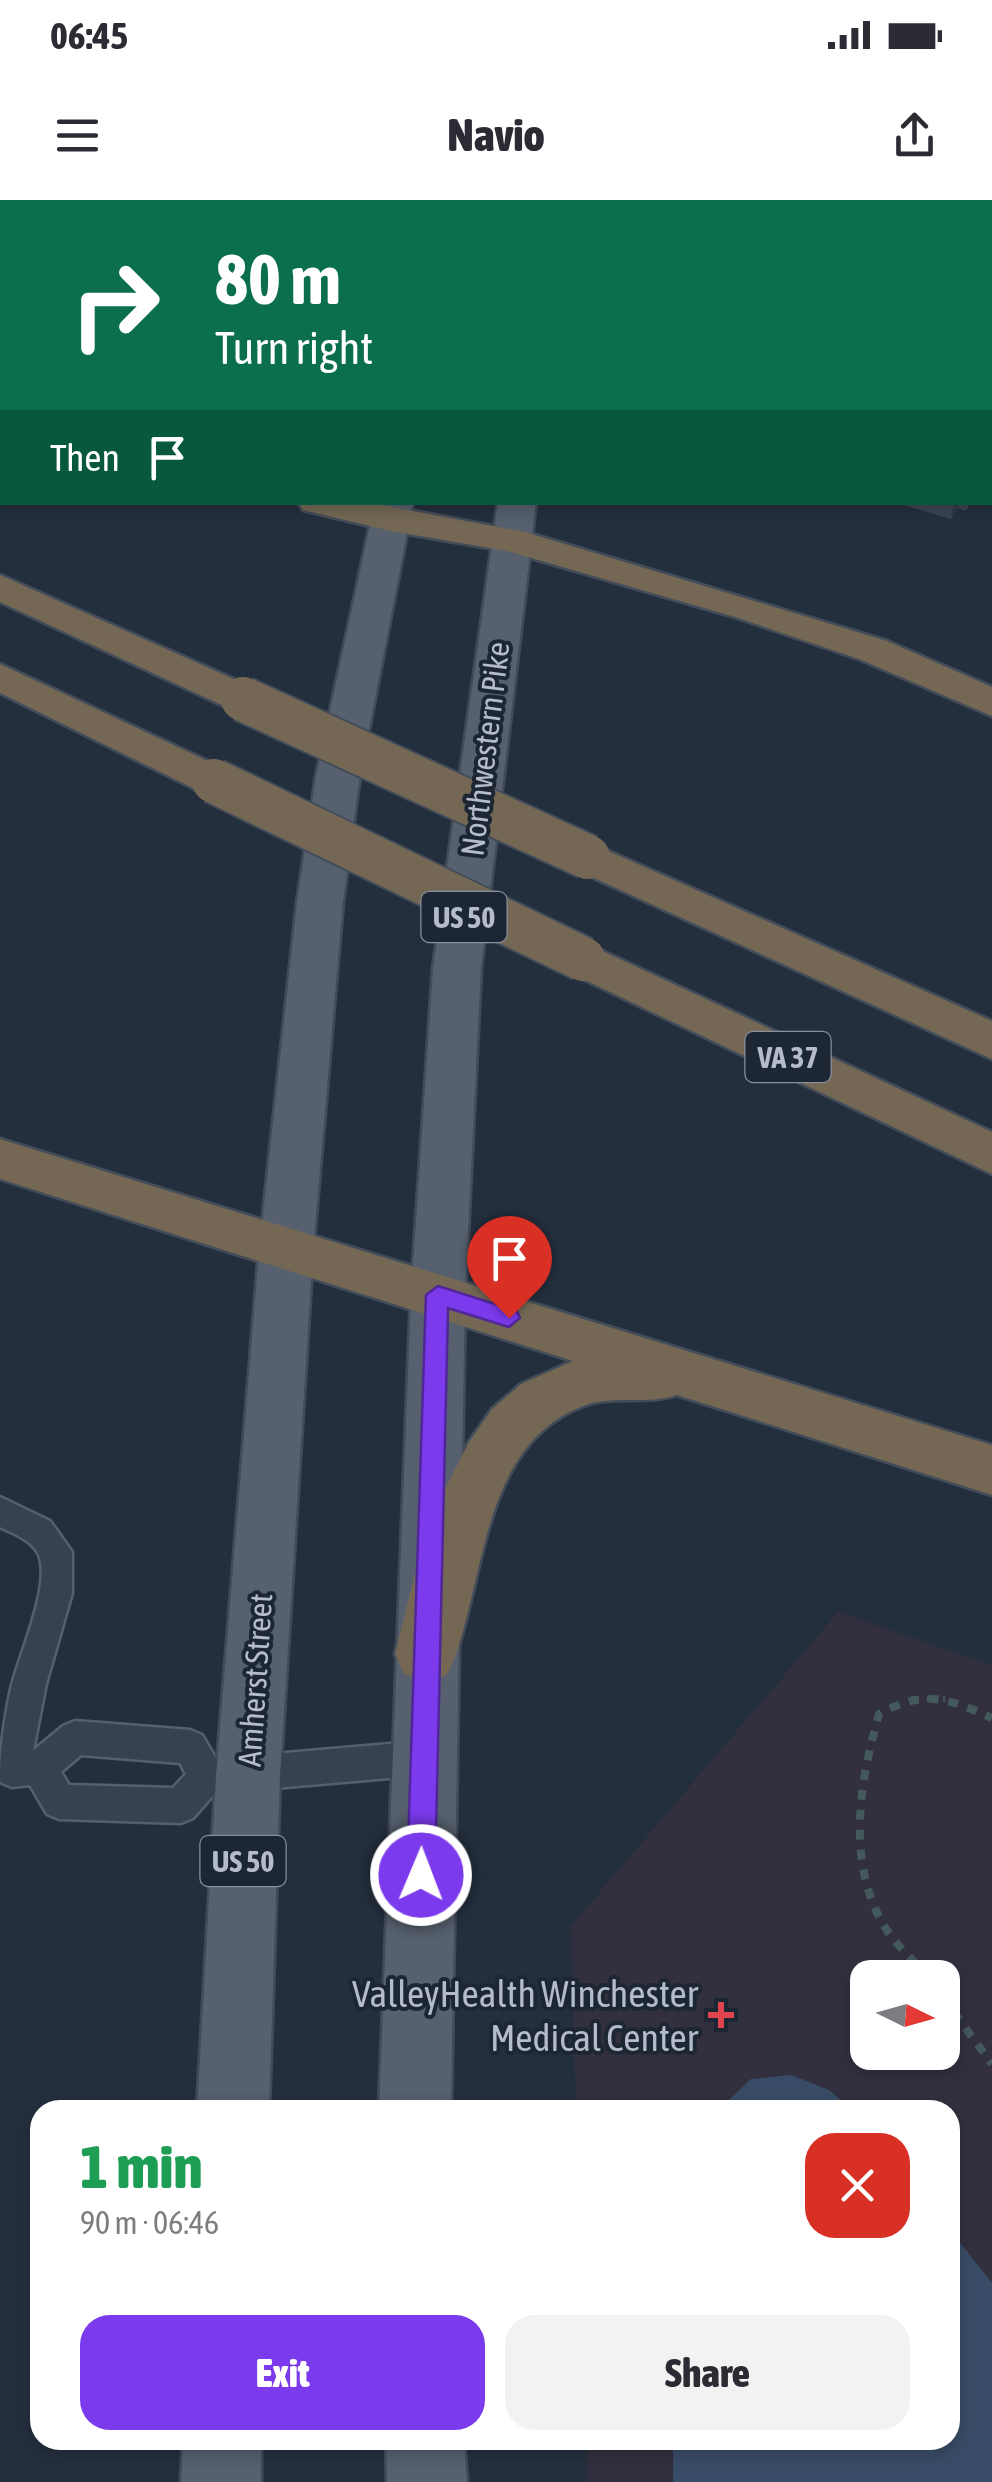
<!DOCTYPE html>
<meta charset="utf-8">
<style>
body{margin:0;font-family:"Asap Condensed",sans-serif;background:#f2f2f3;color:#2b2b33;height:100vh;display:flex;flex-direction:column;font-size:38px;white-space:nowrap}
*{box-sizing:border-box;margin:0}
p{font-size:32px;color:#7c7c81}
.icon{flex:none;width:55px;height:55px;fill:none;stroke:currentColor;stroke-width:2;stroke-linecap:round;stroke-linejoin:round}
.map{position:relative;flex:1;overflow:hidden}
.panel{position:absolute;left:30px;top:1900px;width:930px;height:350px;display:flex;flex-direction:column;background:#fff;border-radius:30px;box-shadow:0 5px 15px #0003}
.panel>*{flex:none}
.banner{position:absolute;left:0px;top:0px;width:992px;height:305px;box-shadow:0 5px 15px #0003;background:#0b6e4f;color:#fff;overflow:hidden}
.needle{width:65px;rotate:95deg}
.tools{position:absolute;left:850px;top:1760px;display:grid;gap:20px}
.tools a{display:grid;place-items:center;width:110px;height:110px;border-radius:20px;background:#fff;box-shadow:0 5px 15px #0003;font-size:50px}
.pin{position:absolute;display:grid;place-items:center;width:85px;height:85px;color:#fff;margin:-102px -42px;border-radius:50% 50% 50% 0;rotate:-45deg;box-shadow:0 0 10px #0007}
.pin .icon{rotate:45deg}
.me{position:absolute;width:110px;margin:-55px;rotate:1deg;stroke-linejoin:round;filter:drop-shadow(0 0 8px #0008)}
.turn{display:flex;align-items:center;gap:35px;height:210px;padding:0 50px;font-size:45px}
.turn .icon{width:130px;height:130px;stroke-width:2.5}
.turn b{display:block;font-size:70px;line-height:85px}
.then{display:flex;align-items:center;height:95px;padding:0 50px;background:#0003;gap:20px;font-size:38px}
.round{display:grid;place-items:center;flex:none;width:105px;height:105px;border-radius:30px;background:#f2f2f3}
.summary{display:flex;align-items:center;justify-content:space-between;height:170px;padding:0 50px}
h1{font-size:60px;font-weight:800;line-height:75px;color:#1e9e55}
.primary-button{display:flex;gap:20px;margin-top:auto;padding:20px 50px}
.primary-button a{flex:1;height:115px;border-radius:30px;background:#7c3aed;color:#fff;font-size:40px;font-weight:800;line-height:115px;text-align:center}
.primary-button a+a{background:#f2f2f3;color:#2b2b33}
.status{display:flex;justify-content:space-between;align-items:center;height:70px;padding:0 50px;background:#fff;direction:ltr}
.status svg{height:28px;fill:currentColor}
header{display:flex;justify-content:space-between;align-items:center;height:130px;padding:0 50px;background:#fff;font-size:45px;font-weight:800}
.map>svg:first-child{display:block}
</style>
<div class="status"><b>06:45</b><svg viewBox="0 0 49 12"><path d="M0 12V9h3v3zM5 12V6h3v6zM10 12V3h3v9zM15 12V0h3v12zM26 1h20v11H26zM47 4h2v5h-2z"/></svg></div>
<header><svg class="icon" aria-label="menu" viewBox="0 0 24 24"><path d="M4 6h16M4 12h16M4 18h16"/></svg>Navio<svg class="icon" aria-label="share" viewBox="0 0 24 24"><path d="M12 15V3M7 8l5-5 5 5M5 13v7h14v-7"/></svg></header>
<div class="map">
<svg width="992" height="2282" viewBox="0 0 992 2282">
<rect width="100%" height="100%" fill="#242f3e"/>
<path fill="#32303f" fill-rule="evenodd" d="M838,1412L992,1465V2282H588L587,2240H950V1910H576L571,1726ZM868,1778H942V1852H868Z"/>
<g fill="#394c67">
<polygon points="791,1875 829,1890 852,1910 718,1910 751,1879"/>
<polygon points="950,2030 992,2083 992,2282 673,2282 673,2240 950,2240"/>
</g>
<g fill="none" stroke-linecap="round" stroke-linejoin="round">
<g stroke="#565f6c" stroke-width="5">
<g id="lane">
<rect x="271" y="0" width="16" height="2"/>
<polygon points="990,34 992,34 990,45"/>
<path d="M0,1297L50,1321L72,1352V1393L46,1484L33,1551L63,1526L75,1521L190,1530L202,1535L216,1559L424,1541L436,1546L441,1558L436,1570L424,1575L215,1593L193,1618L181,1623L59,1619L47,1614L30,1585L12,1587L0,1582C0,1550 4,1521 11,1489C18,1457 53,1383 38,1353C30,1339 14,1334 0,1327ZM81,1555L180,1563L186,1574L173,1588L69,1585L61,1572Z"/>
</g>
</g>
<g stroke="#565f6c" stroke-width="5">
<rect id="street" x="990" y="19" width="2" height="20"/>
</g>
<g stroke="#414a57" stroke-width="5">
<g id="primary">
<rect x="438" y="0" width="30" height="2"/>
<rect x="544" y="0" width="30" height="2"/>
<polygon points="375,302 413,302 360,576 343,702 313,1051 280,1576 269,1910 197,1910 216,1576 259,1051 297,702 316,576"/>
<polygon points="498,302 536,302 481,768 465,1095 451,1910 379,1910 411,1095 433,768"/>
<polygon points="183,2240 261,2240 261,2282 181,2282"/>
<polygon points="386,2240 464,2240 467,2282 387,2282"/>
</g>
</g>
<g stroke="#434c59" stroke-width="5">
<g id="highway">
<polygon points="0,210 2,211 2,233 0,232"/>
<polygon points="298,302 365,302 525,332 887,441 992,487 992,516 859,459 735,417 507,351 391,331 303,310"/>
<polygon points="0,375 258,490 264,499 258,508 243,512 228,508 0,402"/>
<polygon points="0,464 229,571 236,581 229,591 214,595 199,591 0,493"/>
<polygon points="588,642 992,821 992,859 572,668 566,657 572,646"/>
<polygon points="583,742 992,932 992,974 566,771 560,759 566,747"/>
<path d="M0,939L992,1245V1295L677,1195C648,1205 615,1195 586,1205C477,1244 487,1387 448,1474L426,1483L404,1474L395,1454L414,1378L441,1297L469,1242L492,1209L521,1184L573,1161L0,979Z"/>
</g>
</g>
<polyline stroke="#44595c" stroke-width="6" stroke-dasharray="8 8" stroke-linecap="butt" points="911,1499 945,1499"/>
<g stroke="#44595c" stroke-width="8" stroke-dasharray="10 10" stroke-linecap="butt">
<path d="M930,1778C916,1763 900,1749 888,1732C845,1667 859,1584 879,1514C925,1489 947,1498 992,1518"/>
<polyline points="942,1796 992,1864"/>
</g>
<use href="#lane" fill="#38414e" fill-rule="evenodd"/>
<use href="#street" fill="#38414e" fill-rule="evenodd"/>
<use href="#primary" fill="#56606e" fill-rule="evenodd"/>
<use href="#highway" fill="#746855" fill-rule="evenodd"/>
<g stroke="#434c59" stroke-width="48" stroke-linecap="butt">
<g id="highway-bridge">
<polyline points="243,499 588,657"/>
<polyline points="214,581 583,759"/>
</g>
</g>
<use href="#highway-bridge" stroke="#746855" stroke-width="44"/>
</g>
<polygon fill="#3b4654" points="893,302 971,302 966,311 958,308 951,319"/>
<g fill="#303945">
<polygon points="992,251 992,270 990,273 990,254"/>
<polygon points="954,302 959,302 958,308 951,319"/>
</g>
<polygon fill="#455162" stroke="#303945" stroke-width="2.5" points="992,103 992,251 990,254 990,105"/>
<polygon fill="#7c3aed" stroke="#51269a" stroke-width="2.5" points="438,1086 517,1111 520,1118 509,1127 448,1108 435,1675 431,1685 421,1689 411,1685 407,1675 426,1095"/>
<path fill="#e0444e" stroke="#1d2633" stroke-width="4" d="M716 1800h10v10h10v10h-10v10h-10v-10h-10v-10h10z"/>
<g text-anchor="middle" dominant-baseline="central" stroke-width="8" stroke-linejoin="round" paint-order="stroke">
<g fill="#1d2633" stroke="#878f9c" stroke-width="2.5">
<rect x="421.5" y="692" width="85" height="50" rx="8"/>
<rect x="745.5" y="832" width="85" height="50" rx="8"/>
<rect x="200.5" y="1636" width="85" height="50" rx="8"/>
</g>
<g font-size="30" font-weight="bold" fill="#b4bcc9">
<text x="464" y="717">US 50</text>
<text x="788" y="857">VA 37</text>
<text x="243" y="1661">US 50</text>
</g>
<g font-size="32" fill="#b4bcc9" stroke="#1d2633">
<text transform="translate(485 549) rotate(-83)">Northwestern Pike</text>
<text transform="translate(255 1480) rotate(-86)">Amherst Street</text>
</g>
<g font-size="38" fill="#b4bcc9" stroke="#1d2633" text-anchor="end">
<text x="698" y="1793">ValleyHealth Winchester<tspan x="698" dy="44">Medical Center</tspan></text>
</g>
</g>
</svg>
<div class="tools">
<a><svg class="needle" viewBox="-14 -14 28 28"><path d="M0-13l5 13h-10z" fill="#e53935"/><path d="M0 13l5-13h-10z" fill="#7c7c81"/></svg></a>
</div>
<div class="pin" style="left:509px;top:1118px;background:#d93025"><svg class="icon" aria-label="arrive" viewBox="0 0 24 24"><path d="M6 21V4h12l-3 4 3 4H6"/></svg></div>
<svg class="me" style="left:421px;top:1675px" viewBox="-20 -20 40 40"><circle r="17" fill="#7c3aed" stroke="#fff" stroke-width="3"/><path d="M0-11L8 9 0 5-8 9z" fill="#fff"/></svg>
<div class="banner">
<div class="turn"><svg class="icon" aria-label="right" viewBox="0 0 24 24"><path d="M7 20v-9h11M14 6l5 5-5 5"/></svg><div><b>80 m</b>Turn right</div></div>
<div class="then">Then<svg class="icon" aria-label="arrive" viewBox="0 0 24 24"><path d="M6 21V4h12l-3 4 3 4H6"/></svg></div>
</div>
<section class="panel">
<div class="summary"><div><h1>1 min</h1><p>90 m · 06:46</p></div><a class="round" style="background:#d93025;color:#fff"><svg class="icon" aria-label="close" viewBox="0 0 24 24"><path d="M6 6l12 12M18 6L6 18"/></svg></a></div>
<div class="primary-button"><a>Exit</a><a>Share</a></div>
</section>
</div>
